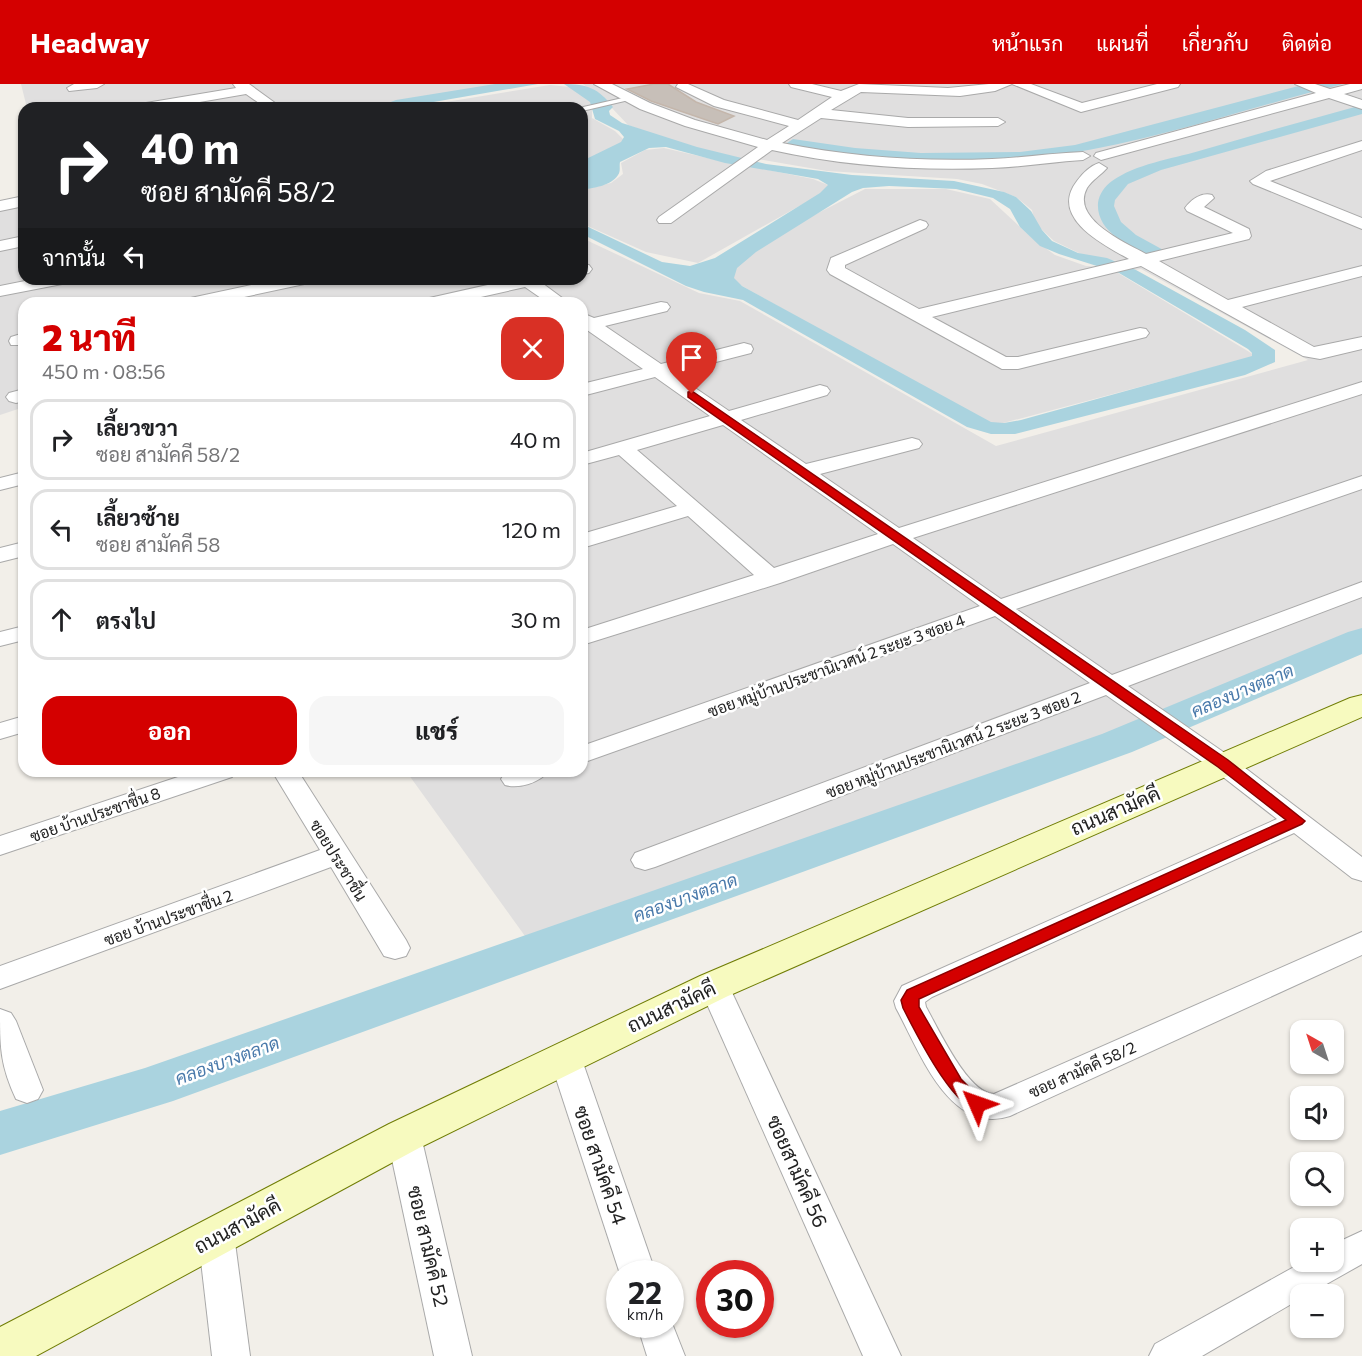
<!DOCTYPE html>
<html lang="th">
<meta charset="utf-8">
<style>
body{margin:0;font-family:Commissioner,Sarabun,sans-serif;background:#f6f6f6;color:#202124;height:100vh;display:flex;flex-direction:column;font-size:22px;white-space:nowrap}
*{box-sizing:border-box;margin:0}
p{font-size:20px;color:#757577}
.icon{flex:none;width:33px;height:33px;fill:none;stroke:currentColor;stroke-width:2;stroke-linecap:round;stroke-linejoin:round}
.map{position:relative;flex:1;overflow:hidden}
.sheet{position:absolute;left:18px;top:213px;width:570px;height:480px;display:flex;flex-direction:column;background:#fff;border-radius:18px;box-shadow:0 2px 4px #0004}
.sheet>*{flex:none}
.banner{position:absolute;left:18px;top:18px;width:570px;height:183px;border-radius:18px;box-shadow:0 2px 4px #0004;background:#202124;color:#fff;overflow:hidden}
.needle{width:39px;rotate:321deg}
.fabs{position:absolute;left:1290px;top:936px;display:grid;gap:12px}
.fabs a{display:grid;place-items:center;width:54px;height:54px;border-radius:12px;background:#fff;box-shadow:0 2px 4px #0004;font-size:30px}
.speed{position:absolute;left:606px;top:1176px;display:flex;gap:12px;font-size:30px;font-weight:700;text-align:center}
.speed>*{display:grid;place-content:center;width:78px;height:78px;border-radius:50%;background:#fff;box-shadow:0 2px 4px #0004;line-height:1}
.speed small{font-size:15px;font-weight:400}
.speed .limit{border:9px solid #d22;background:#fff;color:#111}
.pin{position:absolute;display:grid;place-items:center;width:51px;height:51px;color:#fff;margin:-62px -26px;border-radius:50% 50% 50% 0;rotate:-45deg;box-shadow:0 0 6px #0007}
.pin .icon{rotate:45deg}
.me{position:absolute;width:66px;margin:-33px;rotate:313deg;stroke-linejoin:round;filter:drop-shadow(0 0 4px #0008)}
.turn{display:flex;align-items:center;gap:21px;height:126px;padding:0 24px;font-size:27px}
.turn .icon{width:78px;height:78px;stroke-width:2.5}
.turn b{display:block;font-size:42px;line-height:51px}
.then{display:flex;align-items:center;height:57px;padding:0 24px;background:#0003;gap:12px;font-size:22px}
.round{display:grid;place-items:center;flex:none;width:63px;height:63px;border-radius:18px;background:#f6f6f6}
.headline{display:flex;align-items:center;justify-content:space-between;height:102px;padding:0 24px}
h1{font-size:36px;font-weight:800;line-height:45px;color:#d40000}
.primary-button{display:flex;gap:12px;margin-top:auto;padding:12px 24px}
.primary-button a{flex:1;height:69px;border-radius:18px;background:#d40000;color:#fff;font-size:24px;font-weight:800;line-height:69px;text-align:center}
.primary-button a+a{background:#f6f6f6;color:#202124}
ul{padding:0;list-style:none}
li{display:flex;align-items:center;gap:18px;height:81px;margin:0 12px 9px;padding:0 12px;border:3px solid #e0e0e0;border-radius:18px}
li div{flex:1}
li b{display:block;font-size:22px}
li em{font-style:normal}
header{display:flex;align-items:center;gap:36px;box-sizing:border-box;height:84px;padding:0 30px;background:#d40000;color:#fff}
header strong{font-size:28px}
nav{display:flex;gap:33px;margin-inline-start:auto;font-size:21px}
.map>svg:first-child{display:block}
</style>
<header>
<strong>Headway</strong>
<nav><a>หน้าแรก</a><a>แผนที่</a><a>เกี่ยวกับ</a><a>ติดต่อ</a></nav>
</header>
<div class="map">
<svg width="1362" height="1272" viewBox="0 0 1362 1272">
<rect width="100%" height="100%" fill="#f2efe9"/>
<g fill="#e0dfdf">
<polygon points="21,0 501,0 373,24 27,24"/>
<polygon points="583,0 1362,0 1362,556 1117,659 535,866 406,687 582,687 582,219 24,219 24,323 0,331 0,117 24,113 24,195 582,195 582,154 699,209 740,217 996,362 1308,276 1141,185 1118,189 1256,272 992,342 726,193 744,167 865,105 946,105 990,115 1033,155 1055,171 1086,182 1103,183 1118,177 1085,172 1054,157 1035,139 1032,126 1016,113 982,100 957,95 827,87 757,75 753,83 813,95 833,103 698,179 646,168 590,143 582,138 582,106 611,99 623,90 621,79 645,66 664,64 725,78 628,41 611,23 592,26 592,34 615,47 626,58 582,78 582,24 409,24 550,1 570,3 591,18 603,16"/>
</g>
<g fill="#aad3df" fill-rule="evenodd">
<polygon points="495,0 538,0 399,24 375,24 396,16"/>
<path d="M564,0C587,0 598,4 613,23L609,27L610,31L622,39L697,63L766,80L852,91L954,97L1004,108L1016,113L1031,127L1042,146L1052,157L1078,169L1107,174L1136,186L1245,246L1275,266V278L1245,291L1015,350H991L967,343L743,216L704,208L686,202L582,150V140L662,178L690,182L715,174L820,109L828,101L818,95L725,79L666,63L649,64L620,78C619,82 621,87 618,91C611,102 593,104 582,106V77L621,58L624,53L619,47L595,35L590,18ZM889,102L956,105L993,114L1010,125L1020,143L1040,162L1059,170L1119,189L1248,265L1252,269V272L1021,336L1004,339L991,338L742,202L734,194L737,184L756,168L852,108L863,104Z"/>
<path d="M1306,0H1343C1250,23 1159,56 1065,70C972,85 876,75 784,61L793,55L855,64L921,69L1020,68L1075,61Z"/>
<path d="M1362,21V30L1161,86L1128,100L1115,116L1114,122L1121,138L1136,151L1167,168L1149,172C1129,161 1096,148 1098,119C1099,110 1105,102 1112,97C1136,80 1171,75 1199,67C1253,51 1308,36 1362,21Z"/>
</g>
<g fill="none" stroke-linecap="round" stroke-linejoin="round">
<polygon fill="#aad3df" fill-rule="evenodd" points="1362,544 1362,570 1132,668 173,1017 0,1071 0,1027 145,984 1102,650 1348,548"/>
</g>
<polygon fill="#c7bfb8" stroke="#c4b6ab" stroke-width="1.5" points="654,0 668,0 696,18 734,32 718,40 651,17 627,5"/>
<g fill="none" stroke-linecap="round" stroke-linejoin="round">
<g stroke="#a9a9a9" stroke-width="2">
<polygon id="service" points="627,13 630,15 629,16 582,27 582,24 579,24"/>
</g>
<g stroke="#a9a9a9" stroke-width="2">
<g id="minor">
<polygon points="74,0 104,0 97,4 69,7 67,4"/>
<polygon points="233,0 249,0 282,24 266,24 246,10 165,24 133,24 140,20 236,4"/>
<path d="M594,0H612L650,19L695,36L767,56L789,42L714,22L676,3L678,0H688L724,16L798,36L832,13L791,3L789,0H812L841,7L859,0L948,4L989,0H1031L1082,19L1157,0H1180L1178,3L1081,28L1012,0L995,7L960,12L861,8L831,26L908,34H998L1005,38L998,42L908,43L821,34L782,59C851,73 922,78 992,75C1022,74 1052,69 1083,68L1090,72L1083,76C1052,78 1022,83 992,84C919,87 843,82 772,66L671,139H659L657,136L659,133L758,63L685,42L640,25Z"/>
<polygon points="1295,0 1315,0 1330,5 1350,0 1362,0 1362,5 1344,10 1362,16 1362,25 1329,14 1101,76 1094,72 1096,69 1316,9"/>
<polygon points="1362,57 1362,66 1270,97 1362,134 1362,145 1253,100 1250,97 1266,87"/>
<path d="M1099,79L1107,84C1101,91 1092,96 1087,104C1070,135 1126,159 1146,170L1233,149L1187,127L1185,124C1191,116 1201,108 1212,111L1214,114L1204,123L1249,145L1251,152L1249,155L1159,177L1228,216L1362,182V192L1242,223L1314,263L1362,253V265L1320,275L1303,272L1141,182L932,233L1006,273H1018L1140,244L1146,245L1149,249L1146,253L1018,285H1002L830,190L827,186L831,174L920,136L926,138L928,141L926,144L845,181V184L919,225L1129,175C1102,160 1049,133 1077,97C1083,89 1090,82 1099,79Z"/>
<polygon points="24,112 24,122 0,127 0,117"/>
<polygon points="24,152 24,162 0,167 0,157"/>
<polygon points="582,180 589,181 592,185 589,189 582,190"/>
<polygon points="35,195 71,195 68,199 62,200 0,212 0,202"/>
<polygon points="279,195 312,195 309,199 216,219 183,219 186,215"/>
<polygon points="514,195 546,195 542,199 569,219 548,219 525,203 454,219 422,219 425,215"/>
<path d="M661,218L667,219L670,223L667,227L605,242L661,280L744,259L751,261L753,265L751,269L673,289L729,327L820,301L827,303L830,307L827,311L741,336L806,380L912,354L919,356L922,360L919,364L820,390L899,444L1362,298V310L913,454L1001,515L1362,392V405L1016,525L1112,591L1362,498V513L1128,602L1232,674L1362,773V797L1352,794L1294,749L932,913L925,918L926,923C938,944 968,1010 994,1010L1362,848V871L1010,1032C949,1052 919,966 896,924L894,917L902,902L1277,735L1214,686L1106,611L655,783L645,786L635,783L631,776L635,769L1090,599L995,532L582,679V662L980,522L893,460L780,499L582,561V546L754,491L688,432L582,464V450L677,422L619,371L582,381V369L710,332L655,293L582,312V300L643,285L587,246L582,247V229L594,234ZM723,341L878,450L774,484L637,366Z"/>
<polygon points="24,249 24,261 11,261 9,257 11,253"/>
<polygon points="24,305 24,317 16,319 9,317 6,313 9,309"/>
<polygon points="24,388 24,400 0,406 0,394"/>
<polygon points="24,458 24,472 0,478 0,464"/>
<polygon points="24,542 24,556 0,562 0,548"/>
<polygon points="24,632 24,648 0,655 0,639"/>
<polygon points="196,687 236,687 232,693 0,771 0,752"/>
<polygon points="272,687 298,687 406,856 410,864 406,872 395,875 384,872 331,783 0,905 0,882 320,766"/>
<path d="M510,687H548C540,699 518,705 505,701L501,695L505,689Z"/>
<polygon points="714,891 725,894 729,902 901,1272 863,1272 699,902 703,894"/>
<path d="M0,925L11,929L16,937L43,1006L38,1015L27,1019L16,1015C0,981 0,963 0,925Z"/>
<polygon points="565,961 576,964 581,973 656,1190 620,1190 549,973 554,964"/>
<polygon points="404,1039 416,1043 421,1052 472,1272 434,1272 387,1052 392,1043"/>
<polygon points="216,1136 228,1140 234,1151 250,1272 212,1272 198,1151 204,1140"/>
<polygon points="1362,1147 1362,1180 1309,1210 1300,1210 1300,1215 1202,1272 1149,1272 1155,1260 1303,1178 1334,1178 1334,1160"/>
<polygon points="670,1234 685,1272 647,1272 637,1240 670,1240"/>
</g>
</g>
<g stroke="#707d05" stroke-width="2">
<polygon id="secondary" points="1362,611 1362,633 728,912 419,1064 36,1272 0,1272 0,1243 389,1040 700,892 1350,614"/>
</g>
<use href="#service" fill="#fff" fill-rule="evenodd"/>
<use href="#minor" fill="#fff" fill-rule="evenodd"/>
<use href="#secondary" fill="#f7fabf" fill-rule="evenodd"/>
</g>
<path fill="#d40000" stroke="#8a0000" stroke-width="1.5" d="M692,307L1228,676L1305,737L1302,740L919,915V923L961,995L986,1020L983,1025C957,1034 914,945 903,924L901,916L907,906L1286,736L1218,683L688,313V308Z"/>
<g text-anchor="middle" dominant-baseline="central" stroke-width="5" stroke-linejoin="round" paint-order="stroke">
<g font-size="16" fill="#222" stroke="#fff">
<text transform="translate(836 581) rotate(-20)">ซอย หมู่บ้านประชานิเวศน์ 2 ระยะ 3 ซอย 4</text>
<text transform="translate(953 660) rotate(-21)">ซอย หมู่บ้านประชานิเวศน์ 2 ระยะ 3 ซอย 2</text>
<text transform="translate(95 730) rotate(-19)">ซอย บ้านประชาชื่น 8</text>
<text transform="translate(339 776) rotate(58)">ซอยประชาชื่น</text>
<text transform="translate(168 833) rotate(-20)">ซอย บ้านประชาชื่น 2</text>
<text transform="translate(1082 985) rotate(-24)">ซอย สามัคคี 58/2</text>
</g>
<g font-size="18" font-style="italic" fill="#4a7aab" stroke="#fff">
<text transform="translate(1242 606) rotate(-23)">คลองบางตลาด</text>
<text transform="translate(685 813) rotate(-20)">คลองบางตลาด</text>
<text transform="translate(227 976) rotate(-20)">คลองบางตลาด</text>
</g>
<g font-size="20" fill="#222" stroke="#fff">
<text transform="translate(1115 726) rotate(-23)">ถนนสามัคคี</text>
<text transform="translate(671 922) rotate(-25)">ถนนสามัคคี</text>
<text transform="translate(601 1081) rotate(71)">ซอย สามัคคี 54</text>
<text transform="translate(798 1087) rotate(66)">ซอยสามัคคี 56</text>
<text transform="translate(237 1141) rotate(-28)">ถนนสามัคคี</text>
<text transform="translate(429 1162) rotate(77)">ซอย สามัคคี 52</text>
</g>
</g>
</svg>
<div class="fabs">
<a><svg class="needle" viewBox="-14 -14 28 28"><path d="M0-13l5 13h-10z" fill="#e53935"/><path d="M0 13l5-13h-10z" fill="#757577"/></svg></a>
<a><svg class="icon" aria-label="sound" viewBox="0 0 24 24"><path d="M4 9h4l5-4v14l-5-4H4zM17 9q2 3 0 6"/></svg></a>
<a><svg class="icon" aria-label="search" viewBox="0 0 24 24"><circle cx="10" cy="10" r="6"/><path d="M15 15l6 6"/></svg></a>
<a>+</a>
<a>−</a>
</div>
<div class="speed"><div>22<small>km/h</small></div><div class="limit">30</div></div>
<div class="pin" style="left:692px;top:310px;background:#d93025"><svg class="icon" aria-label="arrive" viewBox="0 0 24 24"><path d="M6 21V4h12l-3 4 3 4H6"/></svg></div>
<svg class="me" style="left:977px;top:1020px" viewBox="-20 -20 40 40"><path d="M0-17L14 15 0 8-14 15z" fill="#d40000" stroke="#fff" stroke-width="4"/></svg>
<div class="banner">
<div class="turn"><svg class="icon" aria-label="right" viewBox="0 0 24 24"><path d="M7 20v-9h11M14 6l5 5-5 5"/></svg><div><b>40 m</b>ซอย สามัคคี 58/2</div></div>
<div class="then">จากนั้น<svg class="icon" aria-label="left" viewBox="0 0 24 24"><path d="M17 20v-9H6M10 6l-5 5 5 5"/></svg></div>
</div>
<section class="sheet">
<div class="headline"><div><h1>2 นาที</h1><p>450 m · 08:56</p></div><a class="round" style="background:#d93025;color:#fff"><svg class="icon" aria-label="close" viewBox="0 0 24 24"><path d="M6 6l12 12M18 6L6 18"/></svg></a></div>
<ul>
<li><svg class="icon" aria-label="right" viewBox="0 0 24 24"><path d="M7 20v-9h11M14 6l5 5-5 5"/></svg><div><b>เลี้ยวขวา</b><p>ซอย สามัคคี 58/2</p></div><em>40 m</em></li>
<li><svg class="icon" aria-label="left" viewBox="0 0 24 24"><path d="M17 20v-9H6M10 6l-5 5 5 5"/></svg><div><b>เลี้ยวซ้าย</b><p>ซอย สามัคคี 58</p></div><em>120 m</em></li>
<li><svg class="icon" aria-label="ahead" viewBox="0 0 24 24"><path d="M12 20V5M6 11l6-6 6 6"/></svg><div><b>ตรงไป</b></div><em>30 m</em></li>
</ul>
<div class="primary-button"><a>ออก</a><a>แชร์</a></div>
</section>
</div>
